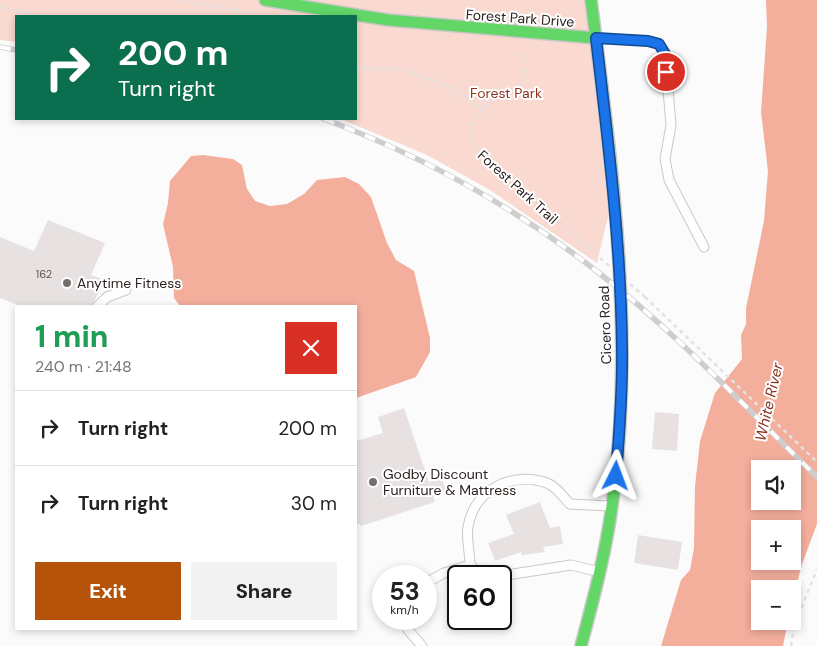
<!DOCTYPE html>
<meta charset="utf-8">
<style>
body{margin:0;font-family:"DM Sans",sans-serif;background:#f2f2f2;color:#222;height:100vh;display:flex;flex-direction:column;font-size:19px;white-space:nowrap}
*{box-sizing:border-box;margin:0}
p{font-size:16px;color:#767676}
.icon{flex:none;width:28px;height:28px;fill:none;stroke:currentColor;stroke-width:2;stroke-linecap:round;stroke-linejoin:round}
.map{position:relative;flex:1;overflow:hidden}
.sheet{position:absolute;left:15px;top:305px;width:342px;height:325px;display:flex;flex-direction:column;background:#fff;border-radius:0px;box-shadow:0 2px 8px #0003}
.sheet>*{flex:none}
.banner{position:absolute;left:15px;top:15px;width:342px;height:105px;border-radius:0px;box-shadow:0 2px 8px #0003;background:#0b6e4f;color:#fff;overflow:hidden}
.controls{position:absolute;left:751px;top:460px;display:grid;gap:10px}
.controls a{display:grid;place-items:center;width:50px;height:50px;border-radius:0px;background:#fff;box-shadow:0 2px 8px #0003;font-size:25px}
.speed{position:absolute;left:372px;top:565px;display:flex;gap:10px;font-size:25px;font-weight:700;text-align:center}
.speed>*{display:grid;place-content:center;width:65px;height:65px;border-radius:50%;background:#fff;box-shadow:0 2px 8px #0003;line-height:1}
.speed small{font-size:12px;font-weight:400}
.speed .limit{border:2px solid #111;border-radius:8px;background:#fff;color:#111}
.pin{position:absolute;display:grid;place-items:center;width:42px;height:42px;color:#fff;margin:-21px;border:2px solid #fff;border-radius:50%;box-shadow:0 1px 5px #0007}
.me{position:absolute;width:55px;margin:-28px;rotate:3deg;stroke-linejoin:round;filter:drop-shadow(0 0 4px #0008)}
.turn{display:flex;align-items:center;gap:18px;height:105px;padding:0 20px;font-size:22px}
.turn .icon{width:65px;height:65px;stroke-width:2.5}
.turn b{display:block;font-size:35px;line-height:42px}
.round{display:grid;place-items:center;flex:none;width:52px;height:52px;border-radius:0px;background:#f2f2f2}
.headline{display:flex;align-items:center;justify-content:space-between;height:85px;padding:0 20px}
h1{font-size:30px;font-weight:800;line-height:38px;color:#1e9e55}
.button{display:flex;gap:10px;margin-top:auto;padding:10px 20px}
.button a{flex:1;height:58px;border-radius:0px;background:#b45309;color:#fff;font-size:20px;font-weight:800;line-height:58px;text-align:center}
.button a+a{background:#f2f2f2;color:#222}
ul{padding:0;list-style:none}
li{display:flex;align-items:center;gap:15px;height:75px;padding:0 20px;border-top:1px solid #e0e0e0}
li div{flex:1}
li b{display:block;font-size:19px}
li em{font-style:normal}
.map>svg:first-child{display:block}
</style>
<div class="map">
<svg width="817" height="646" viewBox="0 0 817 646">
<rect width="100%" height="100%" fill="#fbfbfb"/>
<polygon fill="#f9d9d0" points="0,0 588,0 613,196 597,263 490,190 427,155 341,119 356,119 356,16 16,16 16,42 0,40"/>
<g fill="#f3ae9c" fill-rule="evenodd">
<path d="M766,0H817V524L802,564L793,599L792,589H760V621H788L783,646H661L681,580L690,570L694,548L695,486L700,441L715,393L742,359L741,335L746,324V308L764,221L768,171L761,112L767,27ZM760,469H792V501H760ZM760,529H792V561H760Z"/>
<polygon points="203,155 233,159 242,165 247,189 255,201 270,206 287,204 304,194 317,180 345,177 359,184 371,197 387,243 396,260 414,271 430,338 430,352 416,377 356,398 356,306 180,306 174,298 173,267 163,224 168,203 170,181 191,156"/>
</g>
<g fill="#e7e2e1">
<polygon points="48,220 105,243 91,275 105,280 92,306 20,306 0,298 0,237 34,251"/>
<polygon points="404,408 429,482 442,478 446,491 433,495 435,502 361,526 360,524 356,525 356,441 383,433 378,417"/>
<polygon points="655,412 679,414 677,451 652,449"/>
<polygon points="540,502 550,528 560,526 563,544 543,547 545,552 522,555 521,552 495,561 488,543 514,534 506,515"/>
<polygon points="638,535 682,542 678,570 634,563"/>
</g>
<g fill="none" stroke-linecap="round" stroke-linejoin="round">
<g stroke="#cdc8c7" stroke-width="11">
<g id="lane">
<polyline points="599,38 648,41 659,44 665,54 671,125 665,159 669,180 704,247"/>
<polyline points="98,306 107,297 126,290"/>
<path d="M488,576L478,573L470,565C470,553 466,538 468,527C474,489 513,471 547,483C556,486 563,497 570,504L609,506"/>
<polyline points="501,576 571,565 596,571"/>
<polyline points="426,583 444,573 470,565"/>
<polyline points="404,619 408,630 422,646"/>
</g>
</g>
<g stroke="#cdc8c7" stroke-width="14">
<g id="fast">
<polyline points="265,0 388,20 596,38"/>
<path d="M581,646C594,597 607,548 613,498C635,333 612,164 591,0"/>
</g>
</g>
<g stroke="#e3e2e2" stroke-width="2.5" stroke-dasharray="4 4" stroke-linecap="butt">
<polyline points="181,0 251,13"/>
<polyline points="0,7 39,16"/>
<path d="M520,53C531,67 523,87 508,95C501,99 492,99 487,104C480,110 475,119 470,126L473,143L486,161L597,255"/>
<polyline points="356,69 405,69 456,90 478,105 487,104"/>
<polyline points="645,297 817,462"/>
<polyline points="791,646 794,627 817,569"/>
</g>
<use href="#lane" stroke="#fefefe" stroke-width="9"/>
<use href="#fast" stroke="#63d668" stroke-width="11"/>
<g stroke="#cfcece" stroke-width="5.5">
<g id="rail">
<polyline points="0,47 16,50"/>
<path d="M324,119C423,156 516,208 599,273C678,334 746,408 817,477"/>
</g>
</g>
<use href="#rail" stroke="#fff" stroke-width="4" stroke-dasharray="11" stroke-linecap="butt"/>
<polyline stroke="#e3e2e2" stroke-width="2.5" stroke-dasharray="4 4" stroke-linecap="butt" points="600,258 645,297"/>
</g>
<g fill="none" stroke-linecap="round" stroke-linejoin="round">
<g stroke="#114b97" stroke-width="12">
<path id="route" d="M616,476C619,434 623,391 622,348C621,244 608,141 596,38L648,41L659,44L665,54L666,72"/>
</g>
<use href="#route" stroke="#1a73e8" stroke-width="9"/>
</g>
<g fill="#746d6c" stroke="#fff" stroke-width="2">
<circle cx="67" cy="283" r="5"/>
<circle cx="373" cy="482" r="5"/>
</g>
<g text-anchor="middle" dominant-baseline="central" stroke-width="4" stroke-linejoin="round" paint-order="stroke">
<g font-size="11" fill="#5d5452">
<text x="44" y="274">162</text>
</g>
<g font-size="14" fill="#2b211f" stroke="#fff">
<text transform="translate(520 18) rotate(4)">Forest Park Drive</text>
<text transform="translate(518 187) rotate(42)">Forest Park Trail</text>
<text transform="translate(605 325) rotate(-92)">Cicero Road</text>
</g>
<g font-size="14" fill="#8c341c" stroke="#fff">
<text x="506" y="93">Forest Park</text>
</g>
<g font-size="14" fill="#2b211f" stroke="#fff" text-anchor="start">
<text x="77" y="283">Anytime Fitness</text>
<text x="383" y="474">Godby Discount<tspan x="383" dy="16">Furniture &amp; Mattress</tspan></text>
</g>
<g font-size="15" font-style="italic" fill="#893119" stroke="#fff">
<text transform="translate(769 402) rotate(-77)">White River</text>
</g>
</g>
</svg>
<div class="controls">
<a><svg class="icon" aria-label="sound" viewBox="0 0 24 24"><path d="M4 9h4l5-4v14l-5-4H4zM17 9q2 3 0 6"/></svg></a>
<a>+</a>
<a>−</a>
</div>
<div class="speed"><div>53<small>km/h</small></div><div class="limit">60</div></div>
<div class="pin" style="left:666px;top:72px;background:#d93025"><svg class="icon" aria-label="arrive" viewBox="0 0 24 24"><path d="M6 21V4h12l-3 4 3 4H6"/></svg></div>
<svg class="me" style="left:616px;top:476px" viewBox="-20 -20 40 40"><path d="M0-17L14 15 0 8-14 15z" fill="#1a73e8" stroke="#fff" stroke-width="4"/></svg>
<div class="banner">
<div class="turn"><svg class="icon" aria-label="right" viewBox="0 0 24 24"><path d="M7 20v-9h11M14 6l5 5-5 5"/></svg><div><b>200 m</b>Turn right</div></div>
</div>
<section class="sheet">
<div class="headline"><div><h1>1 min</h1><p>240 m · 21:48</p></div><a class="round" style="background:#d93025;color:#fff"><svg class="icon" aria-label="close" viewBox="0 0 24 24"><path d="M6 6l12 12M18 6L6 18"/></svg></a></div>
<ul>
<li><svg class="icon" aria-label="right" viewBox="0 0 24 24"><path d="M7 20v-9h11M14 6l5 5-5 5"/></svg><div><b>Turn right</b></div><em>200 m</em></li>
<li><svg class="icon" aria-label="right" viewBox="0 0 24 24"><path d="M7 20v-9h11M14 6l5 5-5 5"/></svg><div><b>Turn right</b></div><em>30 m</em></li>
</ul>
<div class="button"><a>Exit</a><a>Share</a></div>
</section>
</div>
